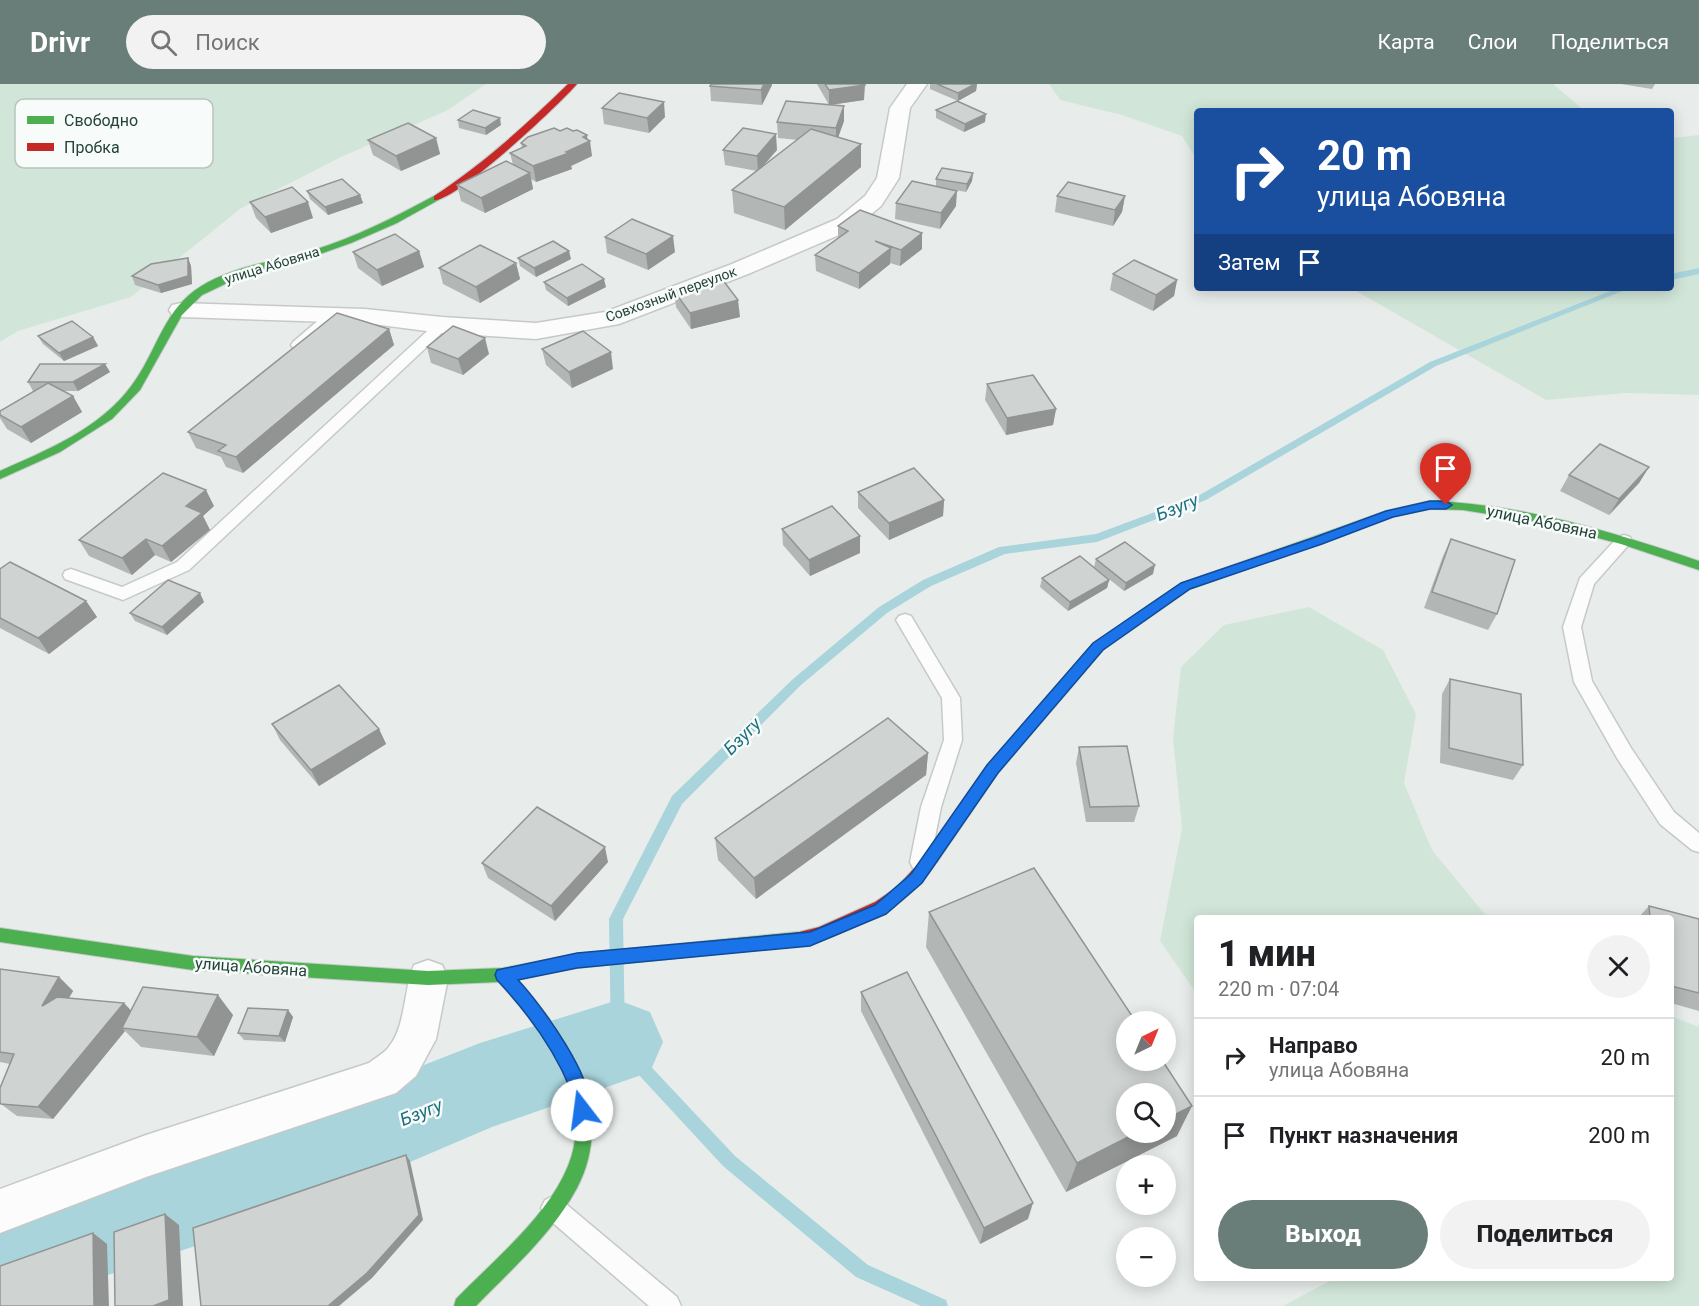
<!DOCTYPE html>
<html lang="ru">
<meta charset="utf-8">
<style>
body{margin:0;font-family:Roboto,sans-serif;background:#f2f2f2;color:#202124;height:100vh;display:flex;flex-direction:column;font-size:22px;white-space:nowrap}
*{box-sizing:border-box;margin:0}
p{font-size:20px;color:#757577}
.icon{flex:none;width:33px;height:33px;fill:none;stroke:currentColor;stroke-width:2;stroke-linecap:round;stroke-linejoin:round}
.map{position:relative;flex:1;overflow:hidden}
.drawer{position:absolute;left:1194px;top:831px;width:480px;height:366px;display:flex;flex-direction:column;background:#fff;border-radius:6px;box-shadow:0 3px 15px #0003}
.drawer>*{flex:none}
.top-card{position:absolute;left:1194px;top:24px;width:480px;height:183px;border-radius:6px;box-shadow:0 3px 15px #0003;background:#1a4fa0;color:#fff;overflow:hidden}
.needle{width:39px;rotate:43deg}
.tools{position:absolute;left:1116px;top:927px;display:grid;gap:12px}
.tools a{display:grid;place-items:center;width:60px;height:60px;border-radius:50%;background:#fff;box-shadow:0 3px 15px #0003;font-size:30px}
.pin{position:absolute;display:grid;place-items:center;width:51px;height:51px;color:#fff;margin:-62px -26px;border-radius:50% 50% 50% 0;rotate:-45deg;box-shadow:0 0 6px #0007}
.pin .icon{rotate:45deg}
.me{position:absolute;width:66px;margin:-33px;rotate:345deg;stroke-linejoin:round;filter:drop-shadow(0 0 4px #0008)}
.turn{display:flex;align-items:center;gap:21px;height:126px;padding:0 24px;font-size:27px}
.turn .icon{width:78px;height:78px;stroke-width:2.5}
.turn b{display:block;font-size:42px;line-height:51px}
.then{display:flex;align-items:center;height:57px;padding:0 24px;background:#0003;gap:12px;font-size:22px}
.round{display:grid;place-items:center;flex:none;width:63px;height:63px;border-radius:32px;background:#f2f2f2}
.summary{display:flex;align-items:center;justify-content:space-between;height:102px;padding:0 24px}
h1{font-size:36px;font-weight:800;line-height:45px}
.button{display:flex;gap:12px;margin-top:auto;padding:12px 24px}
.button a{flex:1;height:69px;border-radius:36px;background:#697e78;color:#fff;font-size:24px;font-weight:800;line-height:69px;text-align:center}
.button a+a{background:#f2f2f2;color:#202124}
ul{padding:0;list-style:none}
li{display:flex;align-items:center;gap:18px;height:78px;padding:0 24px;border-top:2px solid #e0e0e0}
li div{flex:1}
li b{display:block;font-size:22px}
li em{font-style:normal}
header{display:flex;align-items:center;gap:36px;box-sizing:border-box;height:84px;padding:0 30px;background:#697e78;color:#fff}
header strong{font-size:28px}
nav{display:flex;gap:33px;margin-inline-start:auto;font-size:21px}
.search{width:420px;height:54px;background:#f2f2f2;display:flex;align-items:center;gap:15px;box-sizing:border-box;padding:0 21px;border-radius:33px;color:#757577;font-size:22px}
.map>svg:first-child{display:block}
</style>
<header>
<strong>Drivr</strong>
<div class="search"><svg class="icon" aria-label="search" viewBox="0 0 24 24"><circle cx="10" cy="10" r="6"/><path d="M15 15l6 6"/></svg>Поиск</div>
<nav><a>Карта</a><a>Слои</a><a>Поделиться</a></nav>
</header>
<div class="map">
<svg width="1699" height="1222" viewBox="0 0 1699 1222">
<rect width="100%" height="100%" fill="#e8edeb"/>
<g fill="#d1e6d8">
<polygon points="0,0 486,0 448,26 341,73 240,125 131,213 18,247 0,258"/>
<polygon points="1049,0 1553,0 1585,27 1197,27 1197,76 1182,52 1122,31 1060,16"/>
<polygon points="1699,51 1699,311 1626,309 1546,316 1351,204 1671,204 1671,54"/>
<polygon points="1309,523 1383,566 1416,630 1404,699 1432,766 1488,834 1197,834 1197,910 1160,857 1182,744 1173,654 1181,583 1224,541"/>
<polygon points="1671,932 1699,943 1699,1222 1283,1222 1335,1194 1671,1194"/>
</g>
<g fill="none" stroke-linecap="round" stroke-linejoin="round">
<g fill="#a9d4db" fill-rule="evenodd">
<polygon points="1699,184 1699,190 1671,196 1671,190"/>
<polygon points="1618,204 1630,204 1436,282 1206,416 1097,458 1005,470 931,502 887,529 801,601 682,720 623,835 625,955 735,1072 868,1181 946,1216 948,1222 921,1222 856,1193 723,1082 613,963 611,958 609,835 672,712 793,595 879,523 923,496 999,463 1096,450 1198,412 1430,278"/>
</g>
<polygon fill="#a9d4db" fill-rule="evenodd" points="618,916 650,928 663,958 650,988 492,1043 279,1134 15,1222 0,1222 0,1127 279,1038 480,959"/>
<g stroke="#c5cac8" stroke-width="3">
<g id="lane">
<polygon points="333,227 340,231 338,234 303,264 293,264 291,261 293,258 328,228"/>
<polygon points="442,237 447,238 449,241 447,244 189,486 123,516 65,495 63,491 65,487 71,485 122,503 177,478 437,238"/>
<polygon points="1624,451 1630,453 1632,457 1594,500 1581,543 1592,597 1631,664 1674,728 1699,749 1699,768 1692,766 1660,740 1617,674 1574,598 1563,543 1580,494 1618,453"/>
<polygon points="905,530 911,532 960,614 962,656 941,723 930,778 927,784 920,786 913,784 910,778 921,723 944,656 942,614 896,536 899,532"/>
<polygon points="553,1112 561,1116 677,1213 681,1222 649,1222 545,1132 541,1124 545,1116"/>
</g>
</g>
<g stroke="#c5cac8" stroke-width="3">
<g id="street">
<polygon points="907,0 927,0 910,24 899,94 881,122 853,145 748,190 619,240 536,255 442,249 365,239 181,233 172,231 169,226 172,221 181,219 365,225 442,233 536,239 605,228 732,180 837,135 865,112 877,94 890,24"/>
<path d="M428,876L442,881L448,894L436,955L416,992L396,1009L146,1093L0,1149V1105L146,1051L369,979C375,974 383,970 388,964C406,943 403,907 414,881Z"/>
</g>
</g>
<g stroke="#c3cbc8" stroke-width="2">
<g id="fast">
<path d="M434,112L442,114L397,139L351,159L320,170L244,191L202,211L182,231L140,306L112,335L60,368L0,395V387C47,366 100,345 132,301C155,271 162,231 194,207C228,182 274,178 314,166C356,153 395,133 434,112Z"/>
<path d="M1430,417C1523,420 1612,448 1699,477V486L1621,460L1533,437L1463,426L1430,425L1392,433L1190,505L1103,566L998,689L937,778L932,780L927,778L925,774L927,770L988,681L1093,560L1182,499L1386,427Z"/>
<path d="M0,844L193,872L428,887L503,884L577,870L797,848L803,850L805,855L803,860L797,862L577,884L517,895C569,953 617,1027 577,1104C553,1149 511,1186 476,1222H454L456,1215C493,1177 548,1132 568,1082C596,1014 542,946 499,898L428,901L193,886L0,858Z"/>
</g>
</g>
<g stroke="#c3cbc8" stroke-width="2">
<g id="jam">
<path d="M568,0H577C559,21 456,118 434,116V112C483,80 526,41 568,0Z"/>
<path d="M932,768L937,770L939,774L937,778C928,791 918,803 906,813C888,828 813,868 791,860L789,855L791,850L819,843L875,818L897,803L927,770Z"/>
</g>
</g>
<use href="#lane" fill="#fcfcfc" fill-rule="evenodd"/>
<use href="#street" fill="#fcfcfc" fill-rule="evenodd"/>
<use href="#fast" fill="#4caf50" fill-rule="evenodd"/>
<use href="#jam" fill="#c62828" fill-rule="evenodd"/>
</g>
<g fill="#b2b6b5">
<polygon points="711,0 772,0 772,1 762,21 711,17 710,2"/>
<polygon points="817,0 864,0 864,16 831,21 844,22 844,37 838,54 861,60 861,83 785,146 734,129 732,106 757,87 725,81 723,66 777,66 761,84 798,56 778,54 777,38 829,21"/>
<polygon points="930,0 977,0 976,7 958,17 930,5"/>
<polygon points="1621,0 1655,0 1652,5"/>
<polygon points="602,24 665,33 649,49 604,40"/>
<polygon points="936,26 985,38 964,48 936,34"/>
<polygon points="458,36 501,41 486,51 459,44"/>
<polygon points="560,47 587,55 592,72 571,82 572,85 536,98 531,95 533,105 485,129 461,117 457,101 513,81 510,69 522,64 521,59"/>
<polygon points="436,54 440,70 401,87 373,71 368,56"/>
<polygon points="973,89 972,97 966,108 955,106 956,122 940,145 895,135 896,119 936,102 936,95"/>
<polygon points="307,107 360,111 363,119 328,131 310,115"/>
<polygon points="1057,112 1125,112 1122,128 1113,142 1055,128"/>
<polygon points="250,118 313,134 271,149 256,134"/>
<polygon points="838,142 922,149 922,165 900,182 890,179 890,180 859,205 816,187 815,171 838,154"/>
<polygon points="605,153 675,168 648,186 607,169"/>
<polygon points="419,167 424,183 382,202 358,184 353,168"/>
<polygon points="188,174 191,182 192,200 161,209 135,201 132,192"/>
<polygon points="518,174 571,175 536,193 520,182"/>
<polygon points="516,179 520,195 480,219 443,200 439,184"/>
<polygon points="1113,190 1177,196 1174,212 1153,227 1110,206"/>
<polygon points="544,198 606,203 568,222 546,206"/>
<polygon points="674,207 740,233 691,245 676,223"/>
<polygon points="389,245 394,261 243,389 226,383 221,373 196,364 188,348"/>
<polygon points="38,252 93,253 98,262 64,277 43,260"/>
<polygon points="427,263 489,270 463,291 431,279"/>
<polygon points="542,265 613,285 572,304 546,281"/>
<polygon points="105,280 110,288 78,307 63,307 73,312 82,328 31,359 7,345 0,334 0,327 35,307 33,307 28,298"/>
<polygon points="987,300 1056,325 1053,341 1006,351 985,316"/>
<polygon points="1649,383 1639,399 1609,431 1560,407 1569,391"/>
<polygon points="858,408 944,416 943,432 889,456 858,424"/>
<polygon points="214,422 203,432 210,446 171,478 155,471 132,491 89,472 79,456"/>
<polygon points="782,445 860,469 810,492 783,461"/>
<polygon points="1451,455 1497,530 1488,546 1424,524 1443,472"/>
<polygon points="1096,475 1153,490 1124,507 1094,483"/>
<polygon points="0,485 86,517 97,533 49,570 0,544"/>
<polygon points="1042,494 1109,496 1107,504 1068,527 1040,503"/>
<polygon points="204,518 167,551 135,537 130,529"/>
<polygon points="1450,595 1523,681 1513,696 1440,679 1442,610"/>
<polygon points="272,640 379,645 386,660 319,702 280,656"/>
<polygon points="1079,663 1139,722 1134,738 1086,738 1076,679"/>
<polygon points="928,669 926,691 756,815 718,776 715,754"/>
<polygon points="608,778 555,837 488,794 482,779"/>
<polygon points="1649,822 1699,835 1699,927 1671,919 1671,834 1638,834"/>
<polygon points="929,828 1177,1052 1066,1108 926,863"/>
<polygon points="0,885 59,893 73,907 69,914 124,919 131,927 233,931 214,972 141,963 125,947 53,1035 17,1032 1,1020 10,980 0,978"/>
<polygon points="861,908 1028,1135 980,1160 861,927"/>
<polygon points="288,926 293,933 285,958 244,956 238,949"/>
</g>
<g fill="#919493">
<polygon points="764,0 772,0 772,1 762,21 761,6"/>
<polygon points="975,0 977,0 976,7 958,17 958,9"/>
<polygon points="865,1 864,16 829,21 829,6"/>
<polygon points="664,18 665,33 649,49 647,34"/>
<polygon points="844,22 844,37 836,59 836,44"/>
<polygon points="986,30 985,38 964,48 965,40"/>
<polygon points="500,34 501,41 486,51 485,44"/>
<polygon points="776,50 777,66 758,88 757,72"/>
<polygon points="587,51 588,58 590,57 592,72 571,82 572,85 536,98 533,82 566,68 583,53"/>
<polygon points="436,54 440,70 401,87 396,72"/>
<polygon points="861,60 861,83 785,146 784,123"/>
<polygon points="530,89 533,105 485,129 481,114"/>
<polygon points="973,89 972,97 966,108 967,100"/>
<polygon points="957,107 956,122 940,145 941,129"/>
<polygon points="360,111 363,119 328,131 325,123"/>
<polygon points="1125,112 1122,128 1113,142 1115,126"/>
<polygon points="308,118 313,134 271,149 265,133"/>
<polygon points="922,149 922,165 900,182 901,166"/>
<polygon points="673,152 675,168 648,186 646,170"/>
<polygon points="891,164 890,180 859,205 859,189"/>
<polygon points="419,167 424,183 382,202 377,186"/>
<polygon points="569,167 571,175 536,193 534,184"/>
<polygon points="188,174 191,182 192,200 161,209 158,201"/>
<polygon points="516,179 520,195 480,219 476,203"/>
<polygon points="604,195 606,203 568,222 567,214"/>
<polygon points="1177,196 1174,212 1153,227 1156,211"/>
<polygon points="738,216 740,233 691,245 690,229"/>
<polygon points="389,245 394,261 243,389 236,373"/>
<polygon points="93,253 98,262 64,277 59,269"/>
<polygon points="485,254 489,270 463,291 458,275"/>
<polygon points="611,268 613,285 572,304 569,288"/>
<polygon points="105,280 110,288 78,307 73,298"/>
<polygon points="73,312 82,328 31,359 21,343"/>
<polygon points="1056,325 1053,341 1006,351 1007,334"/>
<polygon points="1649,383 1639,399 1609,431 1619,415"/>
<polygon points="206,406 214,422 203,432 210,446 171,478 162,462 186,422"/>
<polygon points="944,416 943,432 889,456 889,439"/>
<polygon points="860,452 860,469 810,492 809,476"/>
<polygon points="146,455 155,471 132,491 122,474"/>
<polygon points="1155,481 1153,490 1124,507 1126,499"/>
<polygon points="1109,496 1107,504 1068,527 1070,518"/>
<polygon points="200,509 204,518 167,551 162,543"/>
<polygon points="86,517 97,533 49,570 38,554"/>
<polygon points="379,645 386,660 319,702 311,686"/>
<polygon points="928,669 926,691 756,815 754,794"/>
<polygon points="605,763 608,778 555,837 551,822"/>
<polygon points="59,893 73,907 56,936 42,922"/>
<polygon points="218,911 233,931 214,972 197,953"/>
<polygon points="124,919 137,933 122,944 125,947 53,1035 38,1023"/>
<polygon points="288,926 293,933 285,958 279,952"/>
<polygon points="1192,1022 1177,1052 1066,1108 1077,1079 1138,1048 1166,1048 1166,1035"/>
<polygon points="406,1071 410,1077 423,1136 372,1194 339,1222 328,1222"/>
<polygon points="1033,1119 1028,1135 980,1160 984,1144"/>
<polygon points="165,1130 179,1141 183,1222 153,1222"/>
<polygon points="93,1149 107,1160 109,1222 94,1222"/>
</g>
<g fill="#cfd4d2" stroke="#919493" stroke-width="1.5">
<polygon points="711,0 764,0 761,6 710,2"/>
<polygon points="825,0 864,0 865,1 829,6"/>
<polygon points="937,0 975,0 958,9"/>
<polygon points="619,9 664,18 647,34 602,24"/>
<polygon points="786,17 844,22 836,44 777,38"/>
<polygon points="957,17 986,30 965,40 936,26"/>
<polygon points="473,26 500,34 485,44 458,36"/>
<polygon points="408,39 436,54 396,72 368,56"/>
<polygon points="554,44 560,47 567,44 573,47 577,46 587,51 583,53 590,57 566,68 569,69 533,82 510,69 526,62 521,59 528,53"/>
<polygon points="743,44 776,50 757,72 723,66"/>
<polygon points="811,45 861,60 784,123 732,106"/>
<polygon points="506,77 530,89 481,114 457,101"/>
<polygon points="942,84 973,89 967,100 936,95"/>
<polygon points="342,95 360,111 325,123 307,107"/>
<polygon points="912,97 957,107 941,129 896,119"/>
<polygon points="1068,98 1125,112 1115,126 1057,112"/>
<polygon points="292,103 308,118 265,133 250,118"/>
<polygon points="860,126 922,149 901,166 875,157 891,164 859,189 815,171 848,147 838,142"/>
<polygon points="632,135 673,152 646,170 605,153"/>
<polygon points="395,150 419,167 377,186 353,168"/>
<polygon points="553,157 569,167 534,184 518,174"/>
<polygon points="480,161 516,179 476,203 439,184"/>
<polygon points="188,174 188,192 158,201 132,192 151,180"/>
<polygon points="1134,176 1177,196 1156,211 1113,190"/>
<polygon points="582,180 604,195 567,214 544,198"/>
<polygon points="722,195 738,216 690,229 674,207"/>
<polygon points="337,229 389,245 236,373 218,367 226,361 188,348"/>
<polygon points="72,237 93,253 59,269 38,252"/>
<polygon points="453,242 485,254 458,275 427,263"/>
<polygon points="583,247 611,268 569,288 542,265"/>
<polygon points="40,280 105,280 73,298 28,298"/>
<polygon points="1033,291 1056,325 1007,334 987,300"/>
<polygon points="48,299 73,312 21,343 0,331 0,327"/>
<polygon points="1600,360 1649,383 1619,415 1569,391"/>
<polygon points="914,384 944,416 889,439 858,408"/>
<polygon points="163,389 206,406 186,422 202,429 162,462 146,455 122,474 79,456"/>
<polygon points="832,422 860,452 809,476 782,445"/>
<polygon points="1451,455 1515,476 1497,530 1432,508"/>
<polygon points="1125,458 1155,481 1126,499 1096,475"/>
<polygon points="1080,472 1109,496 1070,518 1042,494"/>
<polygon points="10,478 86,517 38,554 0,534 0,485"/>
<polygon points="168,496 200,509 162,543 130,529"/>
<polygon points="1450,595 1521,610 1523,681 1449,664"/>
<polygon points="339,601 379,645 311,686 272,640"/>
<polygon points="888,634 928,669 754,794 715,754"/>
<polygon points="1127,662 1139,722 1090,723 1079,663"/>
<polygon points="537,723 605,763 551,822 482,779"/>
<polygon points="1034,784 1136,938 1126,938 1126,976 1162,976 1192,1022 1166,1035 1166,1010 1126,1010 1126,1048 1138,1048 1077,1079 929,828"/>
<polygon points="1649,822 1699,835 1699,909 1671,902 1671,834 1650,834"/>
<polygon points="0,885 59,893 42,922 57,913 124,919 38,1023 1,1020 0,1018 0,1004 14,970 0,968"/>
<polygon points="907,888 1033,1119 984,1144 861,908"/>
<polygon points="143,903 218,911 197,953 122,944"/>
<polygon points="248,924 288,926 279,952 238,949"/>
<polygon points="406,1071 419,1131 367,1189 328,1222 201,1222 193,1144"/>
<polygon points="165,1130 169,1216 153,1222 115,1222 114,1148"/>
<polygon points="93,1149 94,1222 0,1222 0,1182"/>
</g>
<path fill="#1a73e8" stroke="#114b97" stroke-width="1.5" d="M1430,417H1446L1452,421L1446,425H1430L1393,433L1322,460L1190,505L1103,566L998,689L922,799L886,830L810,862L577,884L518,896C539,918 601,1001 588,1031L582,1034L576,1031C572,1023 573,1013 570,1004C553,963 528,929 497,896L495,891L497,886L577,869L810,848L875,821L911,790L987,681L1093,559L1181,499L1313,454L1386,427Z"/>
<g text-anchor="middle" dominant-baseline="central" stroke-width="5" stroke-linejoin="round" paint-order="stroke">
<g font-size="14" fill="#24423a" stroke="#f7fbf9">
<text transform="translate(272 181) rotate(-17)">улица Абовяна</text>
<text transform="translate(671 210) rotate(-20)">Совхозный переулок</text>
</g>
<g font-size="16" fill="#24423a" stroke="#f7fbf9">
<text transform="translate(1542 438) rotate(12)">улица Абовяна</text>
<text transform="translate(251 883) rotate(4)">улица Абовяна</text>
</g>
<g font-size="18" font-style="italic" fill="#1c6f80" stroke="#f7fbf9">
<text transform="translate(1177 423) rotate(-22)">Бзугу</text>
<text transform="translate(742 652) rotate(-45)">Бзугу</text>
<text transform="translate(421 1028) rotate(-22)">Бзугу</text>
</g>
</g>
<rect x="15" y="15" width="198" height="69" rx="9" fill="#f7fbf9" stroke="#b8c4c0" stroke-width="1.5"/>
<rect x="27" y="32" width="27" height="8" fill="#4caf50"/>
<rect x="27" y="59" width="27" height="8" fill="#c62828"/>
<g font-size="16" fill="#24423a">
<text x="64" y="42">Свободно</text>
<text x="64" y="69">Пробка</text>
</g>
</svg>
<div class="tools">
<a><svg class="needle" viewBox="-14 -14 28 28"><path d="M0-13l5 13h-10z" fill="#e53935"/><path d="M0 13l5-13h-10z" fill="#757577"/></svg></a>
<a><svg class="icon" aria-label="search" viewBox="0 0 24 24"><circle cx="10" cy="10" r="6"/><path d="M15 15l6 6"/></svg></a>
<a>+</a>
<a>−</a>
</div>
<div class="pin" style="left:1446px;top:421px;background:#d93025"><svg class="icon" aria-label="arrive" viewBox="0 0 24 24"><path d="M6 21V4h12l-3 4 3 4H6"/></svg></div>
<svg class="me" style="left:582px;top:1026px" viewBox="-20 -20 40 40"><circle r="19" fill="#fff"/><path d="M0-13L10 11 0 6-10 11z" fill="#1a73e8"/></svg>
<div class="top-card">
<div class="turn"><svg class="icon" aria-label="right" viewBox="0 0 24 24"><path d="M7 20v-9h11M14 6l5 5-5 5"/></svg><div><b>20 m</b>улица Абовяна</div></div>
<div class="then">Затем<svg class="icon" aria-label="arrive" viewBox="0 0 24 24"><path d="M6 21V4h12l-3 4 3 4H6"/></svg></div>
</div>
<section class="drawer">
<div class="summary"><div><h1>1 мин</h1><p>220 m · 07:04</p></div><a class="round"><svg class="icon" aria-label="close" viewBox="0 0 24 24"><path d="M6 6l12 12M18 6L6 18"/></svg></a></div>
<ul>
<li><svg class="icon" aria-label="right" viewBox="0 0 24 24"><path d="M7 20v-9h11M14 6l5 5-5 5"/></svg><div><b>Направо</b><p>улица Абовяна</p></div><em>20 m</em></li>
<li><svg class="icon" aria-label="arrive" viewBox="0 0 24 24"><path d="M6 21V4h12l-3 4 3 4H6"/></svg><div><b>Пункт назначения</b></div><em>200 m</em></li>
</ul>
<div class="button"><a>Выход</a><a>Поделиться</a></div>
</section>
</div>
